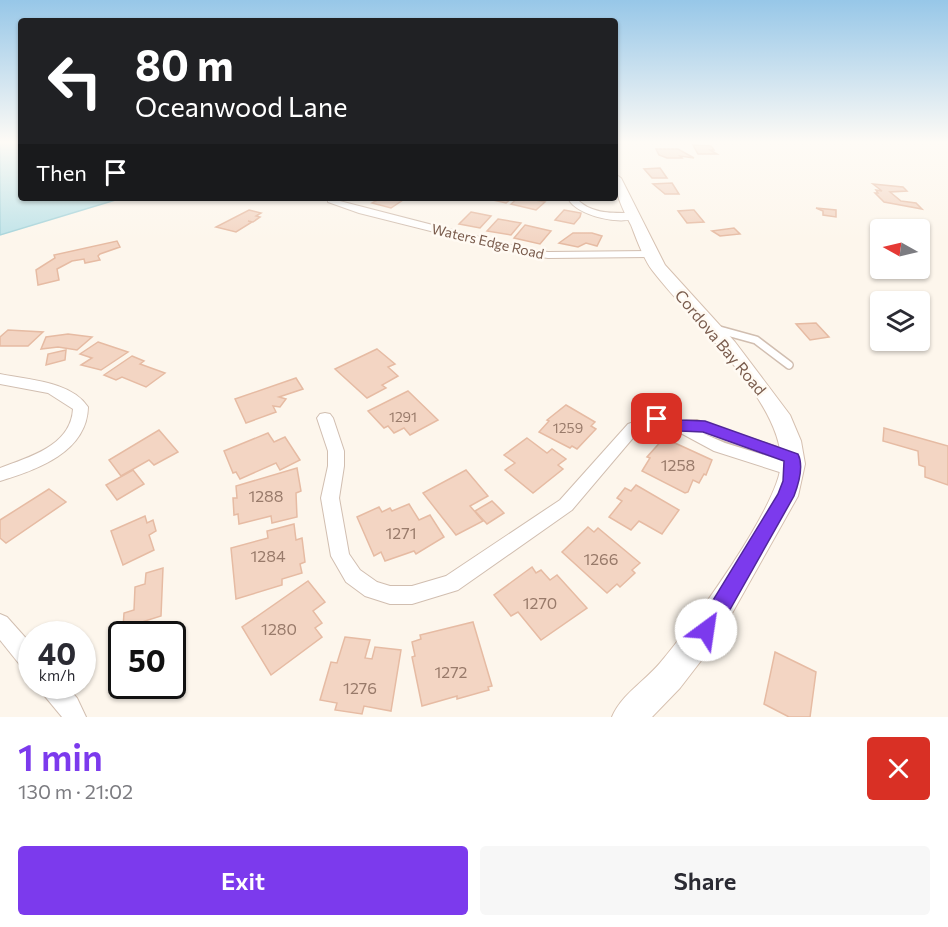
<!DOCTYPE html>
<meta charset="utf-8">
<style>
body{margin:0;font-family:Commissioner,sans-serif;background:#f7f7f7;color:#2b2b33;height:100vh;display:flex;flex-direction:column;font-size:22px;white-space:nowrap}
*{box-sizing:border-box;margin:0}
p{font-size:20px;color:#7c7c81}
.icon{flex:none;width:33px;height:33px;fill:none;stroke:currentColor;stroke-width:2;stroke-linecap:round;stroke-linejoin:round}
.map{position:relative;height:717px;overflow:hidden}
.panel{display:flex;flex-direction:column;background:#fff;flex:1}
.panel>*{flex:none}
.top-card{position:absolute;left:18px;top:18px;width:600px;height:183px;border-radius:6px;box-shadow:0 2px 4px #0004;background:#202124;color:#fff;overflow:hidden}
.needle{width:39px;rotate:278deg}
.tools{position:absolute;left:870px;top:219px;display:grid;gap:12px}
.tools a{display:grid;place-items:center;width:60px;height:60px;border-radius:6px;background:#fff;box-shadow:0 2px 4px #0004;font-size:30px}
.speed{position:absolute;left:18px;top:621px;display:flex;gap:12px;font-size:30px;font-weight:700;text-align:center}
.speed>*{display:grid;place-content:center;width:78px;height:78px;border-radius:50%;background:#fff;box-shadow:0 2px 4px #0004;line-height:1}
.speed small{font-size:15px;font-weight:400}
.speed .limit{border:3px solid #111;border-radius:9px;background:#fff;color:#111}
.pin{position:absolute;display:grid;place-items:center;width:51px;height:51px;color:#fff;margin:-26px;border-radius:12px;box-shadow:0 3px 9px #0006}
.me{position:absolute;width:66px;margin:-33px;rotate:31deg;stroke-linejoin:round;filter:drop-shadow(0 0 4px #0008)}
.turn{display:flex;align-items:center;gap:21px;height:126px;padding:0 18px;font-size:27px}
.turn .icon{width:78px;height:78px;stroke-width:2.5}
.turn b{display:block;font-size:42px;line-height:51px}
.then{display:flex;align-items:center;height:57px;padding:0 18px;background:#0003;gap:12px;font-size:22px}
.round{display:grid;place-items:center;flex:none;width:63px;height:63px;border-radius:6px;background:#f7f7f7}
.headline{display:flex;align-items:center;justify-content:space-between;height:102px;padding:0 18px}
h1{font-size:36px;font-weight:600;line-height:45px;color:#7c3aed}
.button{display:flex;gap:12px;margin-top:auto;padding:12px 18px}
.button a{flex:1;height:69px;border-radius:6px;background:#7c3aed;color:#fff;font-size:24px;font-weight:600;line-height:69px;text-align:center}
.button a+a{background:#f7f7f7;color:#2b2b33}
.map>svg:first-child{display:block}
</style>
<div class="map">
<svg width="948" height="717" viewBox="0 0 948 717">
<rect width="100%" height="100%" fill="#fdf6ec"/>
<polygon fill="#bfe3e8" stroke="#a5d3da" stroke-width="1.5" points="0,141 21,141 21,198 122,198 0,235"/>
<g fill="#f3d5c3" stroke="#e6bba3" stroke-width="1.5">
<polygon points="693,145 711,146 714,150 710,150 717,154 698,154"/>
<polygon points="656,149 678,149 694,158 680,156 682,158 667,158 659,155"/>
<polygon points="660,168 667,178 652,178 644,169"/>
<polygon points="672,183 679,194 665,194 653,184"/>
<polygon points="873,184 903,187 907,191 890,192 901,201 916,203 922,209 884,202 875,193 878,193 876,190 882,191"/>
<polygon points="381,198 406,198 391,208 372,203"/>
<polygon points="484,198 512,198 506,203"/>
<polygon points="518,198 526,198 545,202 536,210 511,204"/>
<polygon points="816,208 836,210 836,217 823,215 823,211"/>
<polygon points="249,210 261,213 256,216 260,217 253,222 248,221 252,222 236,232 216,227"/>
<polygon points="564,210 581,213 580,217 574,224 555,220"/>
<polygon points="692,210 694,210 704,222 687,223 678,211"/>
<polygon points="471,212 491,216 480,228 459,224"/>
<polygon points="498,219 521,223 511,235 487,231"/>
<polygon points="525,225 551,231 540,244 514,238"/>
<polygon points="734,228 740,234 720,236 712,231"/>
<polygon points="573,233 592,233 602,236 597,246 586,243 578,247 559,243"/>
<polygon points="117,241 120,247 100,254 98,256 100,260 85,263 84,259 72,261 57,269 59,280 38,285 36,270 55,258 54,255"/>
<polygon points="816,323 829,337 810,340 796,324"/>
<polygon points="8,330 43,332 28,346 0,346 0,337"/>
<polygon points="68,334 92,337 77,350 58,347 41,349 46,337"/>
<polygon points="98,342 128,352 101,370 81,365 92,358 80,354"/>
<polygon points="377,349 395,364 388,367 398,376 382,385 386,388 367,398 335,369"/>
<polygon points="66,350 65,360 46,365 48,354"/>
<polygon points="132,356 144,361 140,364 165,373 146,387 122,377 116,380 104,375"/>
<polygon points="296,378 303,389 279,397 286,399 280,407 273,406 276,412 246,423 235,399"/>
<polygon points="408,391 438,420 410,435 404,428 394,433 388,426 384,428 368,411"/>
<polygon points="566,405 595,422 591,426 596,429 577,449 572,446 570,448 539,432 549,421 547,420"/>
<polygon points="884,428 948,446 948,485 925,477 925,467 919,465 918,451 883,441"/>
<polygon points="159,430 178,452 154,465 149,460 121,476 109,460"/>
<polygon points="268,433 274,442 285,437 300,460 280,470 276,463 240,479 236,472 233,473 224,451"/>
<polygon points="527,438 547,453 552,449 566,459 558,465 563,469 533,493 505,470 515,463 504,455"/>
<polygon points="664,438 712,460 706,475 704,474 699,483 693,480 688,492 685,493 642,471 650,458 647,457"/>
<polygon points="297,468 301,491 296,493 297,517 272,523 271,516 239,524 238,514 234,515 233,498 237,498 236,486"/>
<polygon points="133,470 144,484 117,500 106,485"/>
<polygon points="466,470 488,496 470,506 483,521 456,535 423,493"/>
<polygon points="636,485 679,510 662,534 639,521 631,530 609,517 622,501 617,498 625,488 631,491"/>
<polygon points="49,489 66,502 6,543 0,538 0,520"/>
<polygon points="492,501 504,513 487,524 475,511"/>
<polygon points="409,504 419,520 430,515 444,537 416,554 414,551 385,561 381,552 374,556 357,517 379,507 382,512 390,508 392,511"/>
<polygon points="145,516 147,523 153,520 156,531 149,535 154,550 123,565 111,531"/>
<polygon points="294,524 296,540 302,538 305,562 300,564 302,573 282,579 282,585 236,599 231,548 268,538 267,531"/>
<polygon points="588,527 594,532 598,528 640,563 632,570 635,573 620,587 617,584 607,593 562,552"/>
<polygon points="532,567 536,573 541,570 550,580 557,575 587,608 541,640 518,612 511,616 494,595"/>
<polygon points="163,568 161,616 123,628 124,613 134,610 135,587 145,584 146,573"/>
<polygon points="308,581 325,602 313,611 322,623 315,628 322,637 271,675 242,627"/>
<polygon points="473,622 492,686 488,687 489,690 457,699 457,696 422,706 412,657 415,656 412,642 421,639 420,635"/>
<polygon points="345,637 370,640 365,658 372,659 375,647 401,650 391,711 364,706 362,714 335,710 337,703 320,700 331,662 337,663"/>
<polygon points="775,652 816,672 810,717 789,717 764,704"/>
</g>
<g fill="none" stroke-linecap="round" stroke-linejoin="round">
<g stroke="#d1beb0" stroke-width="10">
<polyline id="service" points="716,329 756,340 789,365"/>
</g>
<g stroke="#d1beb0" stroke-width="2">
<g id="minor">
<polygon points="328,198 526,249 548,252 650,251 655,254 650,257 548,258 526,255 359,213 328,202"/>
<path d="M568,198H576C591,215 614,213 635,213L640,216C625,227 575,216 568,198Z"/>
<path d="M0,374C28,380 71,381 88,407C87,452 37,470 0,481V468C29,457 71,446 73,409L48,393L0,384Z"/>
<path d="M325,413L330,414L333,418L344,451V466L339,498L349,554L360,570L377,582L390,586H412L446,576L560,500L628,424L657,414L680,421L697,420L798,454L800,458L798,462L793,464L798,466L800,470L798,474L792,476L714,451L675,430L658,425L638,432L572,510L458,590L412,604H390L365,596L346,582L331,556L321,498L328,466V451L317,418L320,414ZM702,433L774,458L725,443Z"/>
<polygon points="0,614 7,617 32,645 32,673 24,670 0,640"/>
<polygon points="40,686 66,686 77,698 86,717 62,717 43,694"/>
</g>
</g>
<g stroke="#d6c0b0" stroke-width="2">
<path id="secondary" d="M615,174L621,178L665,265L735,342L790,415L801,441L805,464L798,496L717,640L680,688L652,717H612C622,694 644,682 660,663C690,628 780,505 781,463C783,401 689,319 652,270C643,258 637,240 631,225C622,208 615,194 615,174Z"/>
</g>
<polyline stroke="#d9b8a5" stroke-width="2" stroke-dasharray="1 3" stroke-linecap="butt" points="312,198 320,200"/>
<use href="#service" stroke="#fff" stroke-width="7"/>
<use href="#minor" fill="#fff" fill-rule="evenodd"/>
<use href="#secondary" fill="#fff" fill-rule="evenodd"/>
</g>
<linearGradient id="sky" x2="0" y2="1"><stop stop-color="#97c7e8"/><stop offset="0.59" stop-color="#fefbf6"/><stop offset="1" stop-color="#fefbf6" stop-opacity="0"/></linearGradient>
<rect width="948" height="241" fill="url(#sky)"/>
<path fill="#7c3aed" stroke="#51269a" stroke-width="1.5" d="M657,414L680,420L705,421L798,454C804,466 799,483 794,496L714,638L706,641L699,638L696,630L699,623L778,494L783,481L784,461L703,432L680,431L652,423L650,419Z"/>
<g text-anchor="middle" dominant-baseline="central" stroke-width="5" stroke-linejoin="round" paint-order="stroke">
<g font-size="14" fill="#7a5c4d" stroke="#fffaf3">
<text transform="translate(488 241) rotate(13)">Waters Edge Road</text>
</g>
<g font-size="14" fill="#987a6a">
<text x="403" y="416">1291</text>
<text x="568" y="427">1259</text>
</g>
<g font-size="16" fill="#7a5c4d" stroke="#fffaf3">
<text transform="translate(721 342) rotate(50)">Cordova Bay Road</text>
</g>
<g font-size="16" fill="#987a6a">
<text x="678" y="464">1258</text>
<text x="266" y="495">1288</text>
<text x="401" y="532">1271</text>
<text x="268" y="555">1284</text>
<text x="601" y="558">1266</text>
<text x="540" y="602">1270</text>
<text x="279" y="628">1280</text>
<text x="451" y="671">1272</text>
<text x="360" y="687">1276</text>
</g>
</g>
</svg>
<div class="tools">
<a><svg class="needle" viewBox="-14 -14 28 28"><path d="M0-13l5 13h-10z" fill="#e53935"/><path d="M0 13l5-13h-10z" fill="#7c7c81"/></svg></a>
<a><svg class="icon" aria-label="layers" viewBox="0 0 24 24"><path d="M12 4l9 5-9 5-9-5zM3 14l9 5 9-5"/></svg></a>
</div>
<div class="speed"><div>40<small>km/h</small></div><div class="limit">50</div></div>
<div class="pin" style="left:657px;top:419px;background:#d93025"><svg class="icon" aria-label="arrive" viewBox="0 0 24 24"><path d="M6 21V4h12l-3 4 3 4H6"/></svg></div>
<svg class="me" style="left:706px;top:630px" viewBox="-20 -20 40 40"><circle r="19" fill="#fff"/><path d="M0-13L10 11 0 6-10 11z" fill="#7c3aed"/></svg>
<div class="top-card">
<div class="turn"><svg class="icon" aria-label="left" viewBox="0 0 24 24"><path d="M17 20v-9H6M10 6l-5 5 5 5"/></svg><div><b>80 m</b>Oceanwood Lane</div></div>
<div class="then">Then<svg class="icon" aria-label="arrive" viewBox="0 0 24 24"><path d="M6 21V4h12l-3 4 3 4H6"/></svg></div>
</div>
</div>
<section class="panel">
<div class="headline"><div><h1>1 min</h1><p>130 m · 21:02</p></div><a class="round" style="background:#d93025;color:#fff"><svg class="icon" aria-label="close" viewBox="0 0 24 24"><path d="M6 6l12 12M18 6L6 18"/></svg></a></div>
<div class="button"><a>Exit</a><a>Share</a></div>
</section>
